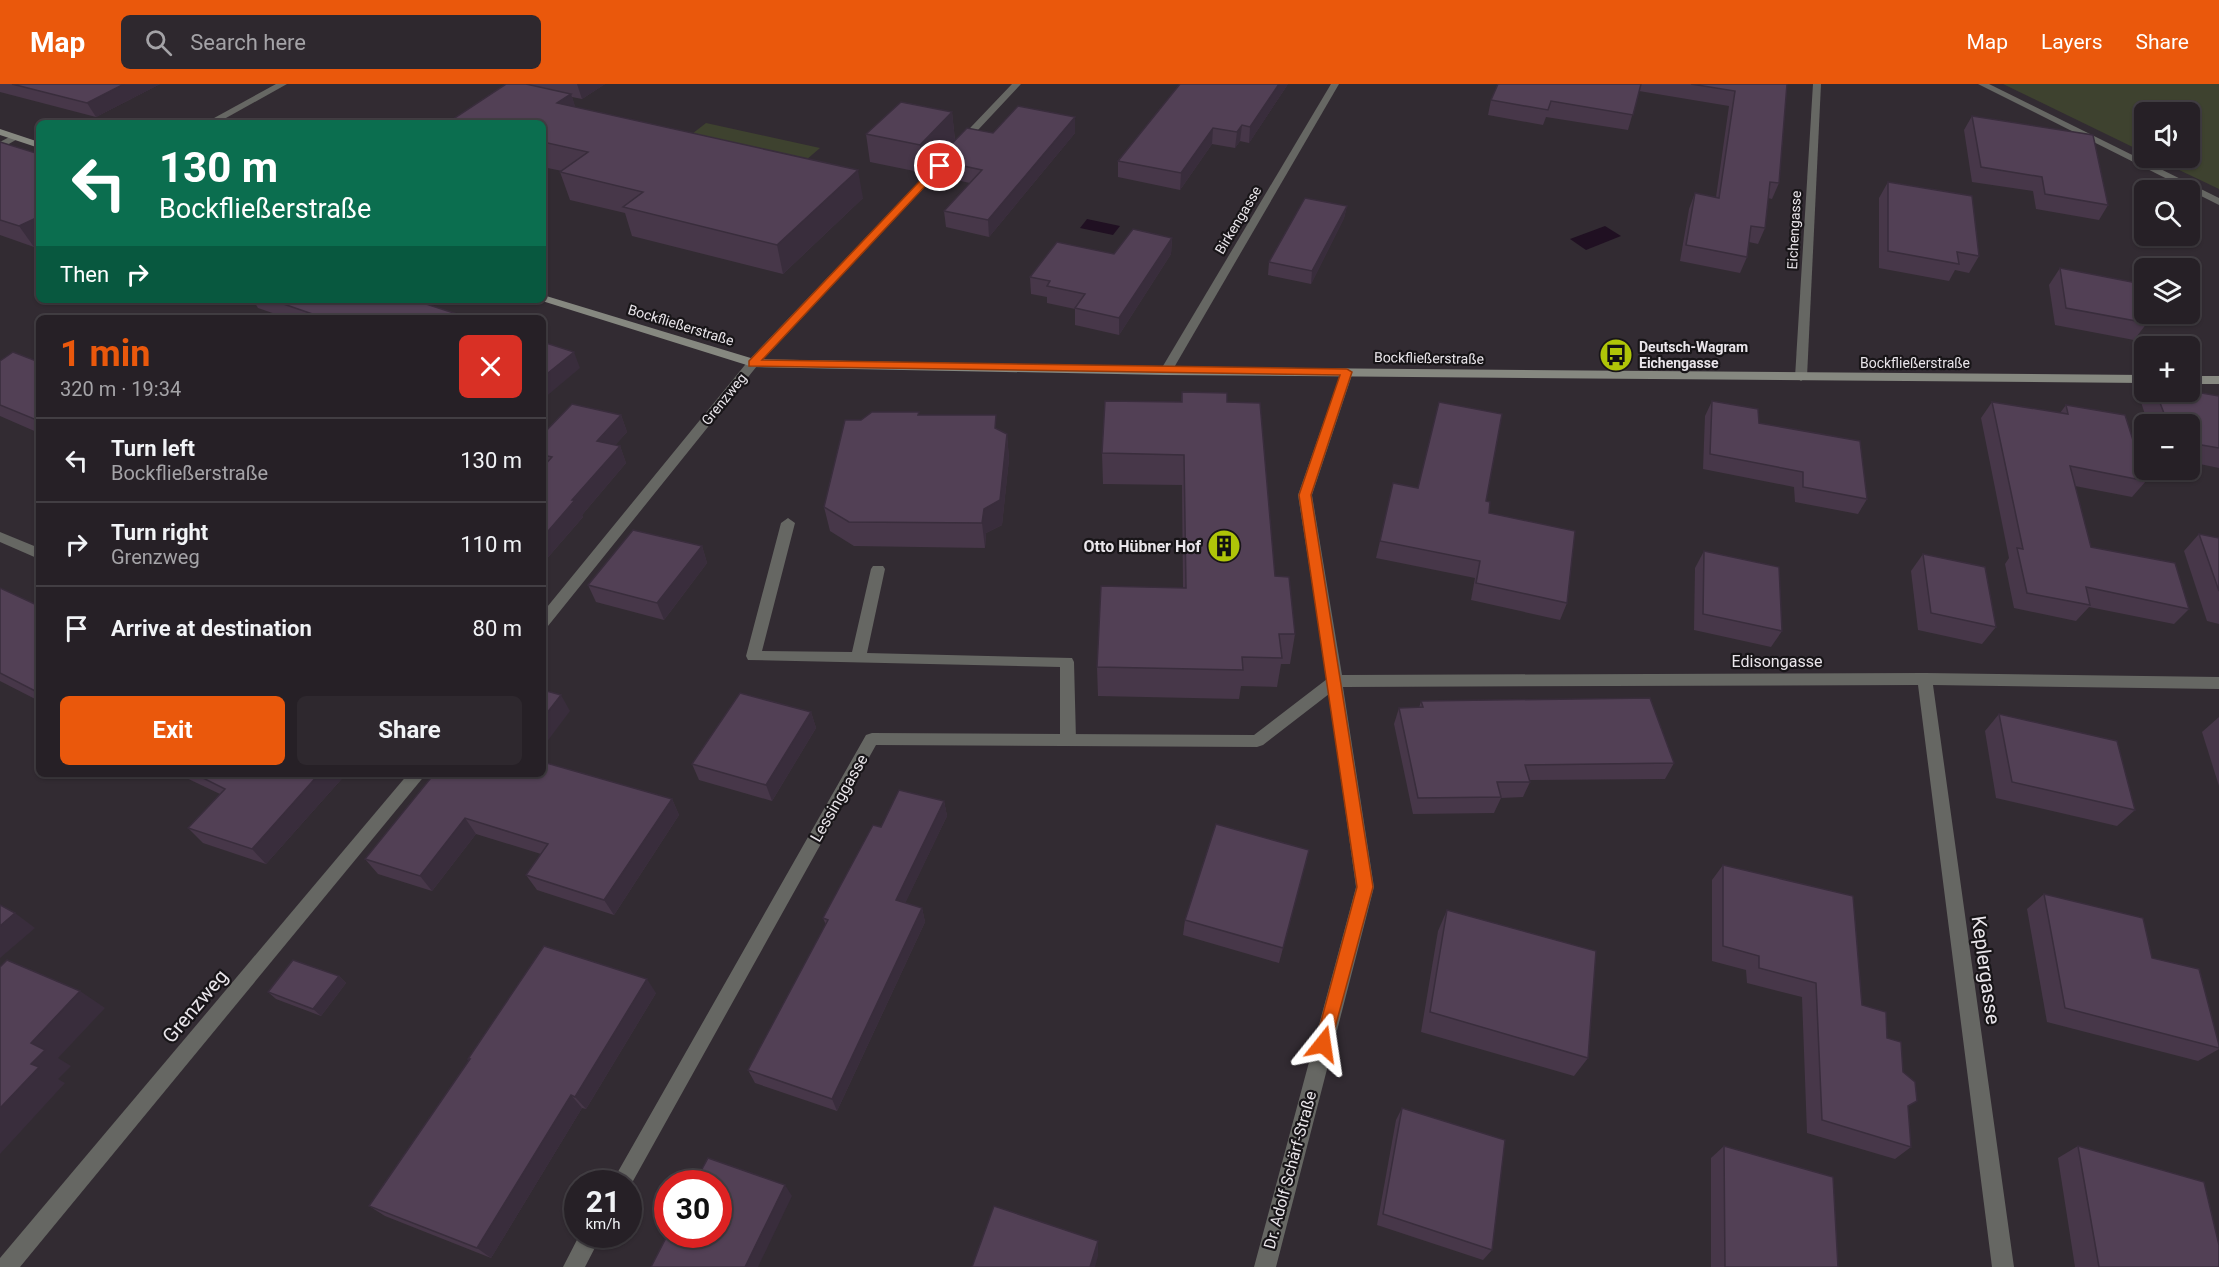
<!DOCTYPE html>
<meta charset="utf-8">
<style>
body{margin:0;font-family:Roboto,sans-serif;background:#2e282e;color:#f1f3f6;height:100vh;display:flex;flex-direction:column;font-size:22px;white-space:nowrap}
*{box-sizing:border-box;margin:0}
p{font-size:20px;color:#a4a3a7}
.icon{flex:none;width:33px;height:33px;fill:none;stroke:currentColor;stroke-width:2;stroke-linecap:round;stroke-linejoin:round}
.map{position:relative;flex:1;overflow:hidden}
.drawer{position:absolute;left:36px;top:231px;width:510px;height:462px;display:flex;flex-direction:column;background:#262026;border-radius:9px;box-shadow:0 2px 4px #0004,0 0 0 2px #423e43}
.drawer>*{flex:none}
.guide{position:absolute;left:36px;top:36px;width:510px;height:183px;border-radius:9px;box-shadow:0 2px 4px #0004,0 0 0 2px #423e43;background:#0b6e4f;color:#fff;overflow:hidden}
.controls{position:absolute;left:2134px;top:18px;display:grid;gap:12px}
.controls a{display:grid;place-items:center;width:66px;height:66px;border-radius:9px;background:#262026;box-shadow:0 2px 4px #0004,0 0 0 2px #423e43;font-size:30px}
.speed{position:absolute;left:564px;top:1086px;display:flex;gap:12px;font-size:30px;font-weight:700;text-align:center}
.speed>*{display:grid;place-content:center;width:78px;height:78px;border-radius:50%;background:#262026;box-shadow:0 2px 4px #0004,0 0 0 2px #423e43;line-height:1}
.speed small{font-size:15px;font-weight:400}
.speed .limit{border:9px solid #d22;background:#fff;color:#111}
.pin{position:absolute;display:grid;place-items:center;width:51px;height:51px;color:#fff;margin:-26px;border:3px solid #fff;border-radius:50%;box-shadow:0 2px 6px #0007}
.me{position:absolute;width:66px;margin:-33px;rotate:15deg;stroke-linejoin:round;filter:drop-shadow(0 0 4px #0008)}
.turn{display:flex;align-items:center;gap:21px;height:126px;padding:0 24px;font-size:27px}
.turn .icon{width:78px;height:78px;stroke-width:2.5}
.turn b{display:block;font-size:42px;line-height:51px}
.then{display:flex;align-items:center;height:57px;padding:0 24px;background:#0003;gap:12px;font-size:22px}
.round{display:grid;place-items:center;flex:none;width:63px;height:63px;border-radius:9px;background:#2e282e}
.headline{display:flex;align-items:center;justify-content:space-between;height:102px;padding:0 24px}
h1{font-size:36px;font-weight:700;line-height:45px;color:#ea580c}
.action{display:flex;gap:12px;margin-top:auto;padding:12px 24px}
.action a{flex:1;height:69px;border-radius:9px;background:#ea580c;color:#fff;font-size:24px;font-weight:700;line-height:69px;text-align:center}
.action a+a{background:#2e282e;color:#f1f3f6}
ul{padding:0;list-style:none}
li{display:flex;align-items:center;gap:18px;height:84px;padding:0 24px;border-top:2px solid #423e43}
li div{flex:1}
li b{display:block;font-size:22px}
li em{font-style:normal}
header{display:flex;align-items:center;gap:36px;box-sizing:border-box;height:84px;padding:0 30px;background:#ea580c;color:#fff}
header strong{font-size:28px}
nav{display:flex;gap:33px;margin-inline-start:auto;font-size:21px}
.search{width:420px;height:54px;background:#2e282e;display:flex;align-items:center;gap:15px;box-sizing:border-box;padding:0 21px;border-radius:9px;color:#a4a3a7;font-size:22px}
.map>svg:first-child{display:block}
</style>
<header>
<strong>Map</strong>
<div class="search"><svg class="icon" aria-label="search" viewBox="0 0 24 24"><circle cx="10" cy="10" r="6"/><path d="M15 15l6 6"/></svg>Search here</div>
<nav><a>Map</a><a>Layers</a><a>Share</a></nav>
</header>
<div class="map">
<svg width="2219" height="1183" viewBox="0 0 2219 1183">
<rect width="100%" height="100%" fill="#322b32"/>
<g fill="#3e422f">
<polygon points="2003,0 2219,0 2219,105 2154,74 2190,74 2190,28 2145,28 2145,69"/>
<polygon points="706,39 820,64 799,82 683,57"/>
</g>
<g fill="#201022">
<polygon points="1087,135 1120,142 1113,151 1080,144"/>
<polygon points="1605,142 1621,152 1586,166 1570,155"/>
</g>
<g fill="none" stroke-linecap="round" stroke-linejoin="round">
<polygon fill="#666763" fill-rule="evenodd" points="788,434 795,439 762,567 852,568 871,485 873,482 883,482 885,485 867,569 1072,574 1074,578 1076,656 1074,660 1068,662 1062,660 1060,656 1060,583 748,576 746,572 781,439"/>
<g fill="#666763" fill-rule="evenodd">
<polygon points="276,0 287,0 217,39 205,39"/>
<polygon points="1012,0 1021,0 757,282 548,542 543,543 543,528 749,276"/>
<polygon points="1331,0 1339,0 1172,287 1170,290 1162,290 1160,287"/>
<polygon points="1813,0 1821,0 1807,293 1801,297 1795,293"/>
<polygon points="1978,0 1989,0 2219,114 2219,121"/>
<polygon points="13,51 21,53 0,65 0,58"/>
<polygon points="1347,284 1353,288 1312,411 1342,591 1925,589 2219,593 2219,605 1933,601 2014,1183 1992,1183 1918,601 1343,603 1374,803 1276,1183 1254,1183 1356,803 1329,610 1263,661 1257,663 876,661 628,1106 628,1100 611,1100 866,651 872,649 1254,651 1327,595 1298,411 1341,288"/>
<polygon points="0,448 39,464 39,475 0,458"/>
<polygon points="408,690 426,690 20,1183 0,1183 0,1174"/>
<polygon points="580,1150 602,1150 585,1183 563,1183"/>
</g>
<g fill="#868880" fill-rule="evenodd">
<polygon points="0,45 39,58 39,64 0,51"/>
<polygon points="543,211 754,275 1166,283 2145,291 2145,299 1166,291 753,283 539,216 543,216"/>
<rect x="2190" y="292" width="29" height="8"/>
</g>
</g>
<g fill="#473749">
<polygon points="0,0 160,0 96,33 0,8"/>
<polygon points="529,0 605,0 582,15 572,13 575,23 863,114 783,190 632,152 625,129 570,116 560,88 562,87 543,83 543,39 451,39 450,37"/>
<polygon points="1288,0 1249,59 1240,57 1235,64 1212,60 1180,106 1118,93 1118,77"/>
<polygon points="1498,0 1787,0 1779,99 1772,115 1768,114 1765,144 1758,160 1749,158 1747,173 1740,189 1680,177 1689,125 1695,109 1716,113 1729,22 1639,7 1628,46 1546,33 1543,41 1488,31 1491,16"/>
<polygon points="952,28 955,56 1075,33 1075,49 989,153 946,143 944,127 970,99 938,92 936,77 924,89 870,78 866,50"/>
<polygon points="1972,32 2108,121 2099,136 2036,125 2033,107 1972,98 1964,46"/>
<polygon points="0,58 39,70 39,161 34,163 0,151"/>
<polygon points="1888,98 1979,172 1969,189 1955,186 1949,197 1879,184 1879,114"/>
<polygon points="1347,122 1344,134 1311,200 1268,191 1269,178"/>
<polygon points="1172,154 1171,170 1119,251 1075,241 1075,225 1047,219 1047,213 1031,210 1030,193"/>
<polygon points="2060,184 2147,239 2134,256 2055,241 2049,201"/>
<polygon points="253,216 414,216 469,234 287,234 258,224"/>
<polygon points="0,277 39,278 39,349 0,332"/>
<polygon points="1182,308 1227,318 1275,492 1295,550 1290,580 1281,580 1277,603 1241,602 1239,615 1098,612 1097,583 1183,504 1182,401 1103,400 1102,369 1181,318"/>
<polygon points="2149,308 2190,308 2219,312 2219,384 2190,378 2190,340 2148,340 2141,318"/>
<polygon points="1712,317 1759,339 1867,415 1858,430 1795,418 1794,403 1703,385 1705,332"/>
<polygon points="1992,318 2060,329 2066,321 2146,397 2132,413 2075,402 2091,463 2189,525 2174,540 2089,523 2076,537 2014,524 2005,480 2009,474 1981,334"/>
<polygon points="919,328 919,331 997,345 1007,350 1009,375 1002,441 986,449 985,464 854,462 830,447 824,423 861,336"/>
<polygon points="621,331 627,348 615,361 620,362 626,379 582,431 583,433 543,479 543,371"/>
<polygon points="1486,417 1489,429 1567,519 1560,536 1471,516 1475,494 1376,474 1380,457"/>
<polygon points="2199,450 2219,454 2219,540 2207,537 2184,467"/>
<polygon points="702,462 707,479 664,536 596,518 588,501"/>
<polygon points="1704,467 1782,547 1771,563 1694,546 1695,484"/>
<polygon points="1923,470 1996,543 1982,560 1918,546 1911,487"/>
<polygon points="0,504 39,522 39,617 0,597"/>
<polygon points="1421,617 1674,679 1665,695 1530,696 1530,698 1523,713 1501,714 1494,729 1413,730 1394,640 1399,624 1419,624"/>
<polygon points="811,628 816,644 772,717 699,696 692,680"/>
<polygon points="1999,630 2135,726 2117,742 1996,714 1985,647"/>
<polygon points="2219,633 2219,702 2202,648"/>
<polygon points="178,690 346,690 266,780 203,759 188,744 220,710"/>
<polygon points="434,690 672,715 679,731 614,831 537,806 526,791 541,770 476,750 432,807 378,790 365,775"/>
<polygon points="944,717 947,732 905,819 922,824 925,838 837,1027 755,999 748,986 826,841 823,834 881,743"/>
<polygon points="1309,766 1279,879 1183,851 1185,836"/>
<polygon points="1723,781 1862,921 1887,954 1903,988 1908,1023 1911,1063 1895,1075 1807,1049 1802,913 1747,899 1746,886 1712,877 1712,796"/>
<polygon points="2044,810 2152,874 2219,961 2219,965 2198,977 2047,938 2027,825"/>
<polygon points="1447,826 1588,974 1574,992 1421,948 1438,847"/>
<polygon points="339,892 346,899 321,932 276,915 268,908"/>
<polygon points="656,909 586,1025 582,1024 491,1174 385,1132 369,1122 469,976 468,975"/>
<polygon points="1402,1024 1492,1166 1483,1176 1377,1141 1396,1036"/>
<polygon points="1724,1062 1838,1183 1711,1183 1711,1074"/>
<polygon points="2078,1062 2219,1183 2075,1183 2058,1074"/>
</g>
<g fill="#392d3c">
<polygon points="124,0 160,0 96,33 87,19"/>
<polygon points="577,0 605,0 582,15"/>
<polygon points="1279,0 1288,0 1249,59 1250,43"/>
<polygon points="571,10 580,37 557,19"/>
<polygon points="952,28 955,57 924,89 920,61"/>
<polygon points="1075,33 1075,49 989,153 988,136"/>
<polygon points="1242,41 1240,57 1235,64 1237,48"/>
<polygon points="1213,44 1212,60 1180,106 1181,89"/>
<polygon points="858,86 863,114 783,190 777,161"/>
<polygon points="1347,122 1344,134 1311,200 1312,187"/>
<polygon points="36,134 39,137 39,161 34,163 19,142"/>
<polygon points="1172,154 1171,170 1119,251 1119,234"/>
<polygon points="574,268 580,284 543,315 543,293"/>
<polygon points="621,331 627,348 604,374 597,357"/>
<polygon points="1007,350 1009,375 1002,441 986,449 985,464 982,439 984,425"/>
<polygon points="620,362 626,379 582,431 583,433 543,479 543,453 572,416"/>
<polygon points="702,462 707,479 664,536 657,519"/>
<polygon points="561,611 570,627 543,663 543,634"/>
<polygon points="811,628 816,644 772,717 766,701"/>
<polygon points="319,690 346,690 266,780 252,765"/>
<polygon points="672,715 679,731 614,831 604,816"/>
<polygon points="944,717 947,732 900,830 896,816"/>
<polygon points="465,734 476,750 432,807 420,792"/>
<polygon points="922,824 925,838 837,1027 832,1015"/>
<polygon points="15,829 35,844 0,874 0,842"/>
<polygon points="339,892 346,899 321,932 313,925"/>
<polygon points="647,895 656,909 586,1025 575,1013"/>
<polygon points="80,907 105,924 58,974 71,982 58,995 65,999 0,1070 0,1024 31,980 31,959"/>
<polygon points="571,1011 582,1024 491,1174 477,1164"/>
<polygon points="785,1101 792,1112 758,1183 745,1183"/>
<polygon points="1098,1157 1098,1172 1095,1183 1090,1183"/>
</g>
<g fill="#524055" stroke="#392d3c" stroke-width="1.5">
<polygon points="12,0 124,0 87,19"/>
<polygon points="506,0 526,0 571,10 557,19 858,86 777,161 623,123 643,108 560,88 588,68 543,58 543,39 461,39 450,37"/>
<polygon points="1180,0 1279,0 1250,43 1242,41 1237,48 1213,44 1181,89 1118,77"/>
<polygon points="1498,0 1641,0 1633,31 1551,17 1548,26 1491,16"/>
<polygon points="1691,0 1787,0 1779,99 1770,98 1765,144 1751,142 1747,173 1686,161 1695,109 1719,114 1735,7"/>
<polygon points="901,18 952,28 920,61 866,50"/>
<polygon points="1018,22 1075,33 988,136 944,127 982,86 936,76 967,44 993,49"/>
<polygon points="1972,32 2093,51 2108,121 2045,110 2042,93 1981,83"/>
<polygon points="0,58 39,70 39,134 36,134 19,142 0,136"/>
<polygon points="1888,98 1972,112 1979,172 1957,168 1959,180 1888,167"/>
<polygon points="1305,114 1347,122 1312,187 1269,178"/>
<polygon points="1133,145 1172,154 1119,234 1075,224 1085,210 1047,202 1050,197 1030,193 1057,158 1114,170"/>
<polygon points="2060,184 2137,199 2147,239 2066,224"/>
<polygon points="272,216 414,216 469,234 324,234"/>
<polygon points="543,258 574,268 543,293"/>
<polygon points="13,268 39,278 39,337 0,321 0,277"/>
<polygon points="2190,307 2219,312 2219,364 2190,359 2190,340 2168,340 2156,308"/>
<polygon points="1182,308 1227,309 1227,318 1260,319 1275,492 1289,493 1295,550 1279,550 1282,574 1242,573 1243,586 1097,583 1101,502 1186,504 1184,371 1102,369 1105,317 1182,318"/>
<polygon points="1712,317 1758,325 1759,339 1860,357 1867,415 1803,403 1803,388 1710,370"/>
<polygon points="1439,318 1502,330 1486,417 1490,418 1489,429 1575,447 1567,519 1476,499 1480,477 1380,457 1393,399 1418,404"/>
<polygon points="1992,318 2068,330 2066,321 2125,331 2146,397 2070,382 2091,463 2175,479 2189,525 2086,503 2090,521 2027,509 2017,464 2023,465"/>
<polygon points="572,320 621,331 597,357 620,362 572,416 575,416 543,453 543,383 552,373 543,371 543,350"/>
<polygon points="872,328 919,328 918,331 996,331 995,344 1007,350 1000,416 984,425 982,439 849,438 824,423 845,336 861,336"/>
<polygon points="633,446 702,462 657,519 588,501"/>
<polygon points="2199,450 2219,454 2219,507"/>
<polygon points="1704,467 1779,483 1782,547 1703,530"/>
<polygon points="1923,470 1985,483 1996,543 1931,529"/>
<polygon points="0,504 39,522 39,609 0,589"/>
<polygon points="543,606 561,611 543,634"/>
<polygon points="740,609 811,628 766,701 692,680"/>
<polygon points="1650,614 1674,679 1525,681 1530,698 1497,698 1501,713 1418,714 1399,624 1423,623 1421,617"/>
<polygon points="1999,630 2117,657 2135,726 2012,698"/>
<polygon points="543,678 672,715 604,816 526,791 548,760 465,734 420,792 365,775 434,690 543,690"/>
<polygon points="195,690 319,690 252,765 188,744 225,705"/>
<polygon points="899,706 944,717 896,816 922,824 832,1015 748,986 828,836 823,834 873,741 881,743"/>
<polygon points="1216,740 1309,766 1283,864 1185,836"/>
<polygon points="1723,781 1853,812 1862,921 1886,928 1887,954 1901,958 1903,988 1915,998 1917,1017 1908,1022 1911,1063 1822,1036 1816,899 1759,884 1759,872 1723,862"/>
<polygon points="2044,810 2143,834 2152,874 2199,885 2219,961 2219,964 2065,924"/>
<polygon points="0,821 15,829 0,842"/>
<polygon points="1447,826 1596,867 1588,974 1430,928"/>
<polygon points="544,862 647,895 575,1013 571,1011 477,1164 369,1122 470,975 468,975"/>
<polygon points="7,876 80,907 31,959 45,966 31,980 39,983 0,1024 0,883"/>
<polygon points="293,876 339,892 313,925 268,908"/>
<polygon points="1402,1024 1505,1056 1492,1166 1383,1130"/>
<polygon points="1724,1062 1833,1093 1838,1183 1725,1183"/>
<polygon points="2078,1062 2204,1098 2219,1161 2219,1183 2099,1183"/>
<polygon points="708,1074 785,1101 745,1183 651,1183 668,1150 718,1150 718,1100 694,1100"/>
<polygon points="994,1122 1098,1157 1090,1183 972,1183"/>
</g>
<polygon fill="#ea580c" stroke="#983908" stroke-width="1.5" points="936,80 944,82 762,276 1347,285 1352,288 1311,411 1373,803 1329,966 1323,968 1317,966 1315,960 1357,803 1299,411 1340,291 749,282 749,277"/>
<defs>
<g id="bus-disc" transform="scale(1.725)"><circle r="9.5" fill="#afc508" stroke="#181518"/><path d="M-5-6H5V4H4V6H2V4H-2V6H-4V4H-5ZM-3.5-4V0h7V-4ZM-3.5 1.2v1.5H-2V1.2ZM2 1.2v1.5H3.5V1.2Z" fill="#111"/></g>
<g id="building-disc" transform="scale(1.725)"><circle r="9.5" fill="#afc508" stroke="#181518"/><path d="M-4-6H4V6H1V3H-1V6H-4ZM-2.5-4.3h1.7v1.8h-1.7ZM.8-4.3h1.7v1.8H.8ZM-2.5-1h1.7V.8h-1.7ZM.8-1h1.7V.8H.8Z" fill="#111"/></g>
</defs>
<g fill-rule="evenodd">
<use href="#bus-disc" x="1616" y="271"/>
<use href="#building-disc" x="1224" y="462"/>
</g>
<g text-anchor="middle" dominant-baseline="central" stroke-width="4.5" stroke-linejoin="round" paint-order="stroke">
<g font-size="14" fill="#e9e5ea" stroke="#181518">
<text transform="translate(1238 136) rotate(-59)">Birkengasse</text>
<text transform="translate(1794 146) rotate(-87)">Eichengasse</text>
<text transform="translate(681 241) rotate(17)">Bockfließerstraße</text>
<text transform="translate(1429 274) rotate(1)">Bockfließerstraße</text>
<text x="1915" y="279">Bockfließerstraße</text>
<text transform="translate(724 315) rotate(-51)">Grenzweg</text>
</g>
<g font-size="14" font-weight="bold" fill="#e9e5ea" stroke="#181518" text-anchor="start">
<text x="1639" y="263">Deutsch-Wagram<tspan x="1639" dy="16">Eichengasse</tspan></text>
</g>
<g font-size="16" font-weight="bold" fill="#e9e5ea" stroke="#181518" text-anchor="end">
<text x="1201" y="462">Otto Hübner Hof</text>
</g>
<g font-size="16" fill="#e9e5ea" stroke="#181518">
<text x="1777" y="577">Edisongasse</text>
<text transform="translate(839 714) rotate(-60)">Lessinggasse</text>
<text transform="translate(1290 1086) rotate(-75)">Dr. Adolf Schärf-Straße</text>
</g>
<g font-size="20" fill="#e9e5ea" stroke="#181518">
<text transform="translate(1986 886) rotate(82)">Keplergasse</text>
<text transform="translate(195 922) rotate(-50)">Grenzweg</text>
</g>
</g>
</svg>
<div class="controls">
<a><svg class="icon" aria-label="sound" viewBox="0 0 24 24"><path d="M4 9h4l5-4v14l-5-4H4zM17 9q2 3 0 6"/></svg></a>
<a><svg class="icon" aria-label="search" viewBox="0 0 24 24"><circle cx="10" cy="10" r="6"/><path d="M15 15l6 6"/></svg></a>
<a><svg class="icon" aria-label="layers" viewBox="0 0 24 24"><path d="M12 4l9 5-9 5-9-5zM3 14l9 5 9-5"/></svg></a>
<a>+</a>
<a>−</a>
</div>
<div class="speed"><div>21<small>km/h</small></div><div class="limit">30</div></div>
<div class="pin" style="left:940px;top:82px;background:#d93025"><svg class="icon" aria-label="arrive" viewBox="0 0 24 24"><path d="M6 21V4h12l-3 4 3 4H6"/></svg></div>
<svg class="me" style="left:1323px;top:960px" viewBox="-20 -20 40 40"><path d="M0-17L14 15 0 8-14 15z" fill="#ea580c" stroke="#fff" stroke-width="4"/></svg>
<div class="guide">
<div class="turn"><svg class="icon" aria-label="left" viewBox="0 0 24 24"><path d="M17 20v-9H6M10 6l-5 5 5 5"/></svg><div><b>130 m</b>Bockfließerstraße</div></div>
<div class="then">Then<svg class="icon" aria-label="right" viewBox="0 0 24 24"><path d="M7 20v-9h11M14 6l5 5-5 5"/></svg></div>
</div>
<section class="drawer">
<div class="headline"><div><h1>1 min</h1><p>320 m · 19:34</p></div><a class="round" style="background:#d93025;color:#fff"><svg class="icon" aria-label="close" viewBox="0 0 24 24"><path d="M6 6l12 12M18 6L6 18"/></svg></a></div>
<ul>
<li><svg class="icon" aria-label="left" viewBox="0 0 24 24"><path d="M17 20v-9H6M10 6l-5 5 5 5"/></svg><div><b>Turn left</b><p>Bockfließerstraße</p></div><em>130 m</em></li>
<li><svg class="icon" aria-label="right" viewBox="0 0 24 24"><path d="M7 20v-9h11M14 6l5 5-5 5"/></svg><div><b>Turn right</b><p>Grenzweg</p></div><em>110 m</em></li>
<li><svg class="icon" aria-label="arrive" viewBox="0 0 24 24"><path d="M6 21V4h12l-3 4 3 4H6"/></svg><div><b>Arrive at destination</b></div><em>80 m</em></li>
</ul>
<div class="action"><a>Exit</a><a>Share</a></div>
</section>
</div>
